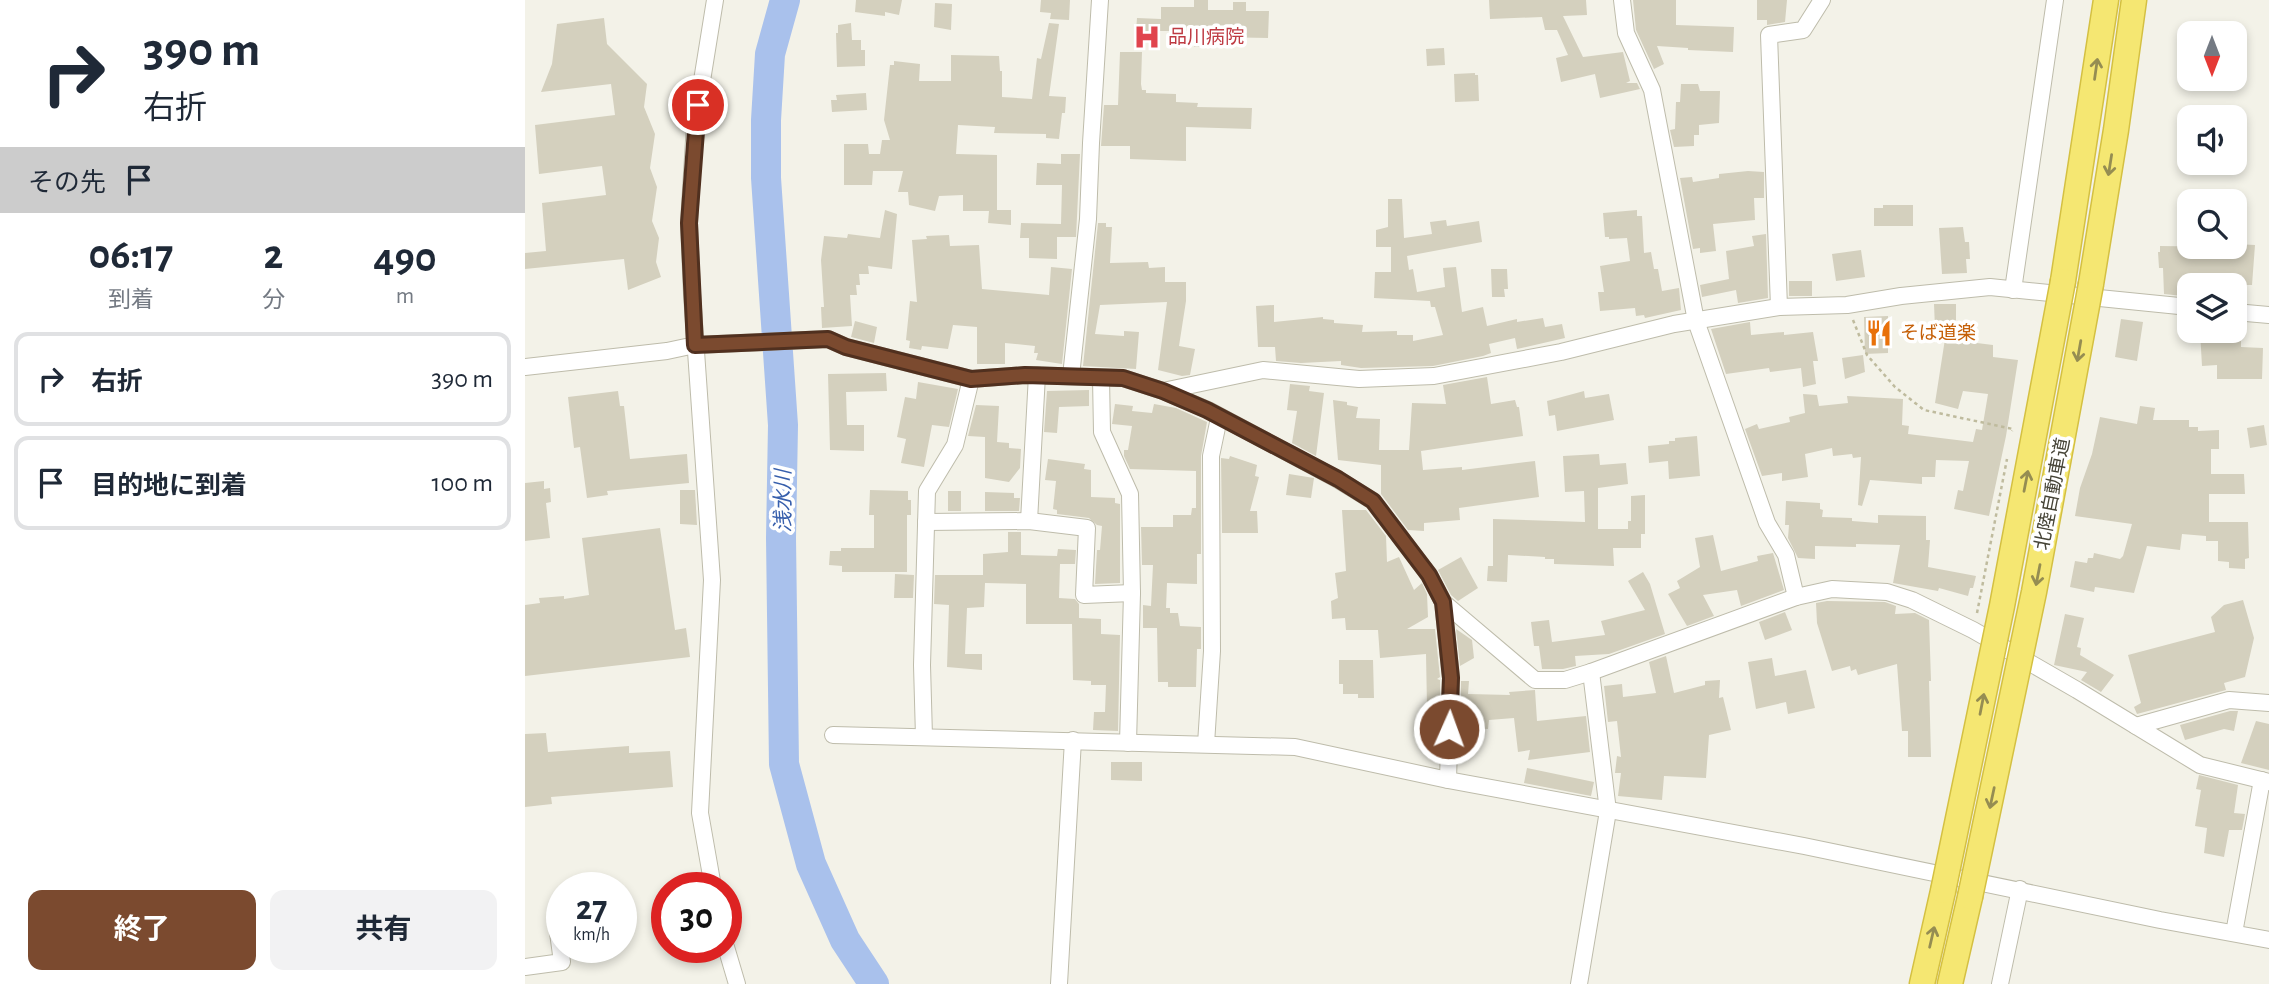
<!DOCTYPE html>
<html lang="ja">
<meta charset="utf-8">
<style>
body{margin:0;font-family:"Alegreya Sans","Noto Sans JP",sans-serif;background:#f2f2f3;color:#1f2937;height:100vh;display:flex;flex-direction:column;font-size:26px;white-space:nowrap}
*{box-sizing:border-box;margin:0}
p{font-size:23px;color:#747a83}
.icon{flex:none;width:38px;height:38px;fill:none;stroke:currentColor;stroke-width:2;stroke-linecap:round;stroke-linejoin:round}
.map{position:relative;flex:1;overflow:hidden}
.side{display:flex;flex-direction:column;background:#fff;width:525px}
.side>*{flex:none}
.banner{background:#fff;color:#1f2937;overflow:hidden}
.needle{width:46px;rotate:180deg}
.buttons{position:absolute;left:1652px;top:21px;display:grid;gap:14px}
.buttons a{display:grid;place-items:center;width:70px;height:70px;border-radius:14px;background:#fff;box-shadow:0 4px 10px #0003;font-size:35px}
.speed{position:absolute;left:21px;top:872px;display:flex;gap:14px;font-size:35px;font-weight:700;text-align:center}
.speed>*{display:grid;place-content:center;width:91px;height:91px;border-radius:50%;background:#fff;box-shadow:0 4px 10px #0003;line-height:1}
.speed small{font-size:18px;font-weight:400}
.speed .limit{border:10px solid #d22;background:#fff;color:#111}
.pin{position:absolute;display:grid;place-items:center;width:60px;height:60px;color:#fff;margin:-30px;border:4px solid #fff;border-radius:50%;box-shadow:0 2px 7px #0007}
.me{position:absolute;width:77px;margin:-38px;rotate:2deg;stroke-linejoin:round;filter:drop-shadow(0 0 5px #0008)}
.turn{display:flex;align-items:center;gap:24px;height:147px;padding:0 28px;font-size:32px}
.turn .icon{width:91px;height:91px;stroke-width:2.5}
.turn b{display:block;font-size:49px;line-height:60px}
.then{display:flex;align-items:center;height:66px;padding:0 28px;background:#0003;gap:14px;font-size:26px}
.eta{display:flex;justify-content:space-evenly;align-items:center;height:119px;text-align:center}
.eta b{font-size:42px;font-weight:700;line-height:49px}
.primary-button{display:flex;gap:14px;margin-top:auto;padding:14px 28px}
.primary-button a{flex:1;height:80px;border-radius:14px;background:#7b4a2f;color:#fff;font-size:28px;font-weight:700;line-height:80px;text-align:center}
.primary-button a+a{background:#f2f2f3;color:#1f2937}
ul{padding:0;list-style:none}
li{display:flex;align-items:center;gap:21px;height:94px;margin:0 14px 10px;padding:0 14px;border:4px solid #e0e1e3;border-radius:14px}
li div{flex:1}
li b{display:block;font-size:26px}
li em{font-style:normal}
main{display:flex;flex:1;min-height:0}
.map>svg:first-child{display:block}
</style>
<main>
<section class="side">
<div class="banner">
<div class="turn"><svg class="icon" aria-label="right" viewBox="0 0 24 24"><path d="M7 20v-9h11M14 6l5 5-5 5"/></svg><div><b>390 m</b>右折</div></div>
<div class="then">その先<svg class="icon" aria-label="arrive" viewBox="0 0 24 24"><path d="M6 21V4h12l-3 4 3 4H6"/></svg></div>
</div>
<div class="eta">
<div><b>06:17</b><p>到着</p></div>
<div><b>2</b><p>分</p></div>
<div><b>490</b><p>m</p></div>
</div>
<ul>
<li><svg class="icon" aria-label="right" viewBox="0 0 24 24"><path d="M7 20v-9h11M14 6l5 5-5 5"/></svg><div><b>右折</b></div><em>390 m</em></li>
<li><svg class="icon" aria-label="arrive" viewBox="0 0 24 24"><path d="M6 21V4h12l-3 4 3 4H6"/></svg><div><b>目的地に到着</b></div><em>100 m</em></li>
</ul>
<div class="primary-button"><a>終了</a><a>共有</a></div>
</section>
<div class="map">
<svg width="1744" height="984" viewBox="0 0 1744 984">
<rect width="100%" height="100%" fill="#f3f2e8"/>
<g fill="none" stroke-linecap="round" stroke-linejoin="round">
<polyline stroke="#a9c1ec" stroke-width="30" points="260,0 245,54 241,120 241,178 258,425 256,538 259,764 286,864 320,940 349,984"/>
</g>
<g fill="#d4d0be">
<polygon points="331,0 377,0 374,15 360,12 360,16 330,12"/>
<polygon points="516,0 545,0 544,20 525,19 526,13 515,12"/>
<polygon points="669,0 683,0 683,10 708,10 708,2 721,2 721,11 744,11 743,38 693,37 692,47 669,47 669,31 611,31 612,18 636,19 636,7 669,7"/>
<polygon points="964,0 1061,0 1062,15 1038,16 1058,57 1098,52 1105,81 1101,83 1112,83 1115,89 1075,98 1070,74 1036,82 1031,58 1043,55 1032,30 1020,30 1017,17 965,19"/>
<polygon points="1108,0 1151,0 1151,25 1209,27 1208,52 1163,50 1163,48 1132,46 1139,64 1129,69 1111,30"/>
<polygon points="1232,0 1262,0 1260,22 1242,25 1242,20 1232,20"/>
<polygon points="410,3 427,4 426,30 409,27"/>
<polygon points="79,18 82,44 122,84 119,107 130,134 125,168 132,187 127,221 134,238 131,262 136,277 103,290 99,259 0,269 0,253 21,251 17,203 81,195 77,166 14,174 10,125 90,115 86,84 16,92 27,64 32,24"/>
<polygon points="326,23 327,40 336,40 336,50 340,50 340,66 312,67 311,33 313,33 313,25"/>
<polygon points="524,23 534,24 524,96 541,97 540,113 537,113 534,139 521,138 521,134 469,133 470,127 433,125 431,154 472,155 472,210 486,210 486,225 463,223 464,211 438,211 438,195 414,196 410,211 384,205 383,192 373,192 378,171 348,171 347,185 319,185 319,144 343,144 344,154 355,154 357,140 365,140 359,120 365,65 369,65 369,61 395,64 394,81 426,81 426,55 474,56 475,71 477,71 477,97 507,99 512,58 516,59"/>
<polygon points="919,48 920,65 902,66 901,49"/>
<polygon points="595,52 617,52 616,84 617,90 621,90 621,93 651,94 651,102 673,103 672,107 727,108 726,129 661,127 661,161 605,159 605,146 576,146 579,105 593,105"/>
<polygon points="950,73 950,75 953,75 954,101 930,102 929,74"/>
<polygon points="1156,84 1173,84 1175,91 1195,91 1194,123 1174,125 1174,135 1169,135 1169,146 1149,147 1145,130 1150,129 1151,102 1155,102"/>
<polygon points="341,93 342,110 307,112 306,100 312,100 311,95"/>
<polygon points="536,154 555,154 551,237 532,237 532,259 504,258 504,238 495,238 496,223 536,224 537,185 511,185 512,163 536,164"/>
<polygon points="1223,171 1239,172 1239,198 1229,198 1230,220 1188,224 1191,251 1175,253 1175,248 1168,249 1155,178 1167,177 1168,182 1194,178 1194,174"/>
<polygon points="863,199 877,199 879,238 907,234 905,222 921,220 922,226 954,221 957,242 882,256 884,270 888,269 892,292 920,287 918,268 931,267 937,312 958,307 962,326 992,319 992,322 1018,318 1020,327 1037,324 1040,338 992,349 990,338 964,344 966,353 958,356 908,366 836,368 816,365 816,361 776,363 751,361 750,347 733,347 731,306 749,305 749,322 798,317 798,319 809,320 809,323 838,325 837,332 872,331 872,335 888,335 888,341 918,335 910,307 906,307 905,301 849,298 850,272 866,272 866,247 851,247 851,230 863,227"/>
<polygon points="1358,205 1388,205 1388,226 1349,226 1349,208 1358,208"/>
<polygon points="360,210 372,214 367,269 343,266 344,274 334,274 335,285 331,285 332,295 325,295 327,326 297,328 296,307 299,307 296,260 299,236 322,238 323,234 355,238"/>
<polygon points="1112,210 1112,216 1117,216 1119,253 1126,252 1129,269 1133,269 1137,291 1154,288 1156,310 1120,318 1119,315 1111,316 1110,308 1075,311 1073,292 1079,292 1075,266 1105,261 1102,238 1084,239 1084,237 1080,237 1078,213"/>
<polygon points="573,223 581,223 581,227 587,227 585,263 623,262 624,268 640,267 640,282 661,282 661,301 654,346 670,349 665,375 657,376 633,370 642,302 575,305 570,334 599,336 599,331 614,332 611,369 558,366"/>
<polygon points="1438,227 1440,242 1444,242 1445,259 1441,259 1442,273 1417,274 1414,228"/>
<polygon points="1241,234 1243,298 1213,303 1211,290 1177,297 1175,285 1204,279 1201,251 1229,246 1227,236"/>
<polygon points="424,235 425,246 454,245 457,289 524,295 526,267 547,269 537,364 511,360 513,353 509,353 510,346 480,343 480,364 452,364 452,327 428,325 423,349 397,346 396,350 384,348 385,341 381,340 385,301 392,302 387,240 402,239 401,236"/>
<polygon points="1710,244 1730,245 1727,285 1694,285 1695,276 1657,278 1658,296 1639,294 1638,268 1634,268 1633,252 1635,252 1635,246 1710,247"/>
<polygon points="1336,250 1340,277 1311,281 1307,254"/>
<polygon points="966,269 982,269 983,289 979,289 980,297 967,297"/>
<rect x="1264" y="281" width="23" height="15"/>
<polygon points="1409,304 1431,304 1431,328 1410,328"/>
<polygon points="1363,316 1363,353 1340,354 1339,317"/>
<polygon points="1596,319 1618,322 1612,361 1590,357"/>
<polygon points="330,321 352,327 349,343 326,337"/>
<polygon points="1225,322 1226,335 1259,332 1259,335 1288,332 1293,361 1288,361 1291,384 1278,387 1276,368 1245,372 1244,368 1201,374 1186,329"/>
<polygon points="1675,331 1691,331 1691,337 1716,338 1716,347 1738,348 1737,379 1692,379 1692,365 1677,366"/>
<polygon points="1420,339 1468,345 1468,357 1493,360 1481,436 1464,516 1429,509 1433,490 1438,491 1444,461 1411,460 1410,477 1397,477 1397,484 1345,480 1337,506 1333,505 1336,457 1328,458 1327,454 1308,456 1307,448 1280,454 1283,477 1257,481 1257,473 1237,476 1220,429 1232,424 1234,429 1265,422 1264,417 1280,413 1278,394 1292,395 1294,406 1323,403 1322,396 1378,399 1377,425 1384,426 1383,434 1448,442 1451,429 1457,430 1463,394 1438,391 1433,409 1410,403"/>
<polygon points="1338,355 1340,372 1320,379 1317,358"/>
<polygon points="361,373 362,391 321,392 322,425 339,425 339,451 305,450 303,374"/>
<polygon points="962,377 966,404 990,400 992,407 994,407 998,436 896,451 898,470 937,467 937,470 1010,461 1014,497 934,508 935,520 899,523 899,531 883,530 856,494 856,465 813,460 808,400 822,402 822,405 833,407 831,418 855,419 854,450 884,450 887,403 921,404 918,385"/>
<polygon points="393,382 433,389 424,427 407,425 399,467 376,463 381,439 372,437 380,397 391,399"/>
<polygon points="765,384 785,386 784,391 799,393 791,456 767,443 772,411 762,410"/>
<polygon points="564,390 564,406 534,407 532,433 519,432 522,391"/>
<polygon points="93,391 95,406 99,406 105,459 162,454 164,483 82,491 83,495 62,498 55,447 49,448 43,397"/>
<polygon points="1059,391 1060,398 1084,394 1089,420 1032,431 1030,415 1024,416 1022,401"/>
<polygon points="590,404 608,406 607,411 627,413 629,404 651,408 682,422 676,456 676,554 672,554 672,584 642,583 641,608 645,608 645,613 653,613 655,626 676,627 676,649 672,649 671,687 643,687 643,682 633,682 632,628 618,628 618,605 626,606 628,565 617,565 616,527 648,527 648,515 666,515 667,508 671,508 671,471 605,469 599,456 599,450 603,450 607,426 587,424"/>
<polygon points="451,405 474,406 472,442 484,443 484,448 496,449 495,468 484,482 460,478 460,437 443,436"/>
<polygon points="1615,406 1630,408 1628,420 1664,420 1664,427 1673,427 1673,431 1694,430 1694,449 1686,449 1686,474 1719,474 1720,494 1684,494 1684,522 1723,522 1724,558 1720,559 1720,569 1704,568 1704,562 1693,561 1693,541 1681,541 1681,536 1657,534 1655,550 1622,546 1609,593 1570,587 1569,592 1545,587 1550,561 1562,563 1563,558 1568,558 1569,553 1595,559 1598,556 1607,524 1550,516 1555,488 1567,454 1575,417 1612,424"/>
<polygon points="1739,425 1742,445 1725,448 1722,428"/>
<polygon points="1172,436 1175,476 1144,479 1143,461 1124,463 1123,446 1144,444 1144,441 1150,441 1150,438"/>
<polygon points="1074,454 1075,465 1101,463 1103,484 1073,488 1073,529 1103,529 1103,521 1106,521 1106,496 1120,495 1120,534 1116,534 1116,548 1088,548 1089,566 1029,564 1029,559 1020,559 1020,557 983,555 982,582 962,581 963,566 968,566 968,519 1060,522 1059,491 1040,492 1038,456"/>
<polygon points="705,456 732,465 730,476 734,477 725,511 732,511 733,533 697,533 696,458 704,459"/>
<polygon points="523,459 560,464 559,469 566,470 566,497 590,498 590,503 595,504 595,583 570,584 572,550 575,550 577,526 572,525 564,518 532,514 532,510 528,509 531,481 520,480"/>
<polygon points="764,474 789,478 786,498 761,495"/>
<polygon points="19,481 19,489 25,488 26,502 21,503 25,538 0,541 0,483"/>
<polygon points="155,490 170,490 172,525 155,524"/>
<polygon points="345,490 383,491 383,500 386,500 386,515 382,515 382,572 317,572 317,566 304,565 305,551 316,551 316,548 349,548 349,515 344,515"/>
<rect x="423" y="491" width="13" height="20"/>
<polygon points="460,492 489,493 489,498 495,498 494,511 460,511"/>
<polygon points="1261,501 1295,503 1295,509 1298,510 1297,517 1327,518 1327,521 1353,523 1353,515 1401,516 1401,540 1405,540 1403,567 1451,576 1448,588 1445,588 1443,596 1414,588 1413,591 1368,583 1375,545 1331,544 1331,547 1290,546 1290,559 1273,558 1263,538 1264,525 1260,525"/>
<polygon points="817,510 841,510 861,536 862,562 874,557 889,590 897,583 902,594 903,617 882,629 910,629 915,677 912,679 915,680 915,706 902,707 901,654 855,658 853,630 821,630 820,618 807,619 806,601 813,598 810,573 821,571"/>
<polygon points="135,528 150,630 161,628 165,657 0,676 0,605 15,603 14,598 39,596 39,599 64,595 57,538"/>
<polygon points="483,532 496,532 496,555 532,556 533,549 551,550 550,564 535,564 534,598 550,599 554,604 554,618 576,619 576,634 595,635 593,731 568,730 569,712 580,712 581,685 566,685 566,681 548,680 547,624 501,624 501,584 460,583 459,607 442,608 440,654 457,654 457,670 422,667 424,605 409,604 410,575 458,575 458,554 483,552"/>
<polygon points="1188,535 1196,571 1233,561 1232,556 1248,553 1259,590 1216,606 1212,590 1178,595 1189,616 1162,626 1143,594 1155,588 1152,581 1175,567 1170,538"/>
<polygon points="936,557 953,588 933,601 926,595 913,570"/>
<polygon points="1118,572 1125,584 1140,634 1084,654 1050,656 1051,666 1038,669 1017,669 1014,646 1009,646 1006,622 1024,620 1027,642 1080,635 1076,621 1120,610 1103,581"/>
<polygon points="370,574 389,575 388,598 369,598"/>
<polygon points="1718,600 1729,638 1720,677 1699,683 1701,690 1612,714 1609,707 1616,703 1603,655 1690,632 1686,617 1699,605"/>
<polygon points="1302,601 1360,602 1371,606 1370,614 1390,613 1404,620 1406,681 1404,681 1406,757 1383,757 1383,731 1377,731 1372,664 1333,675 1331,669 1326,671 1325,666 1307,671 1292,623 1291,603"/>
<polygon points="1260,612 1267,630 1240,640 1234,622"/>
<polygon points="1540,614 1559,618 1552,647 1556,648 1555,655 1589,675 1576,692 1556,680 1562,672 1529,665"/>
<polygon points="931,629 947,640 949,658 935,666"/>
<polygon points="1141,656 1149,693 1180,685 1180,681 1195,680 1194,698 1198,697 1206,730 1184,735 1181,778 1139,776 1137,800 1093,796 1096,773 1090,773 1092,756 1096,757 1092,721 1083,722 1079,686 1097,684 1098,697 1131,693 1124,662"/>
<polygon points="1247,658 1250,676 1281,670 1290,708 1263,714 1261,702 1231,709 1223,662"/>
<polygon points="814,660 848,660 849,698 833,698 833,694 818,694 818,684 814,684"/>
<polygon points="936,681 944,681 943,694 985,695 984,692 1010,690 1012,721 1061,716 1065,752 1003,760 1005,750 993,752 989,718 964,720 963,729 941,728 941,705 936,705"/>
<polygon points="1705,711 1713,711 1709,731 1699,729 1660,740 1655,725"/>
<polygon points="1731,721 1744,724 1744,770 1716,763"/>
<polygon points="21,733 23,752 104,746 104,753 145,751 148,787 26,797 27,804 0,807 0,734"/>
<polygon points="586,762 617,762 617,781 586,780"/>
<polygon points="1002,768 1069,782 1066,796 999,783"/>
<polygon points="1674,775 1713,785 1709,813 1720,814 1717,830 1704,830 1699,857 1679,853 1682,828 1670,826 1676,790 1671,789"/>
</g>
<g fill="none" stroke-linecap="round" stroke-linejoin="round">
<g stroke="#bebcab" stroke-width="18">
<g id="minor">
<polyline points="1097,0 1101,33 1127,90 1171,321 1242,523 1261,555 1271,597"/>
<polyline points="1488,290 1530,0"/>
<polyline points="1254,307 1244,35 1278,30 1297,0"/>
<polyline points="1710,312 1744,315"/>
<polyline points="0,367 142,351 170,345 303,339 321,347 446,379 501,375 598,378 638,391 683,410 812,479 848,501 904,575 918,602 1010,680 1040,680 1066,672 1271,597 1307,589 1362,592 1387,600 1448,630 1552,690 1675,765 1744,782"/>
<polyline points="546,376 563,219 566,143 575,0"/>
<polyline points="576,378 577,432 605,494 607,593 603,743"/>
<polyline points="638,391 738,370 834,379 909,376 1036,352 1149,324 1254,307 1322,305 1376,296 1465,287 1664,307"/>
<polyline points="504,521 512,375"/>
<polyline points="401,522 504,521 562,528 559,595 607,593"/>
<polyline points="918,602 926,678 923,780"/>
<polyline points="1611,726 1704,700 1744,703"/>
<polyline points="308,735 770,747 923,780 1279,846 1635,920 1744,940"/>
<polyline points="399,737 397,665 402,491 430,445 446,379"/>
<polyline points="681,744 687,651 686,456 694,418"/>
<polyline points="188,887 175,813 187,580 167,294 164,223 170,124 190,0"/>
<polyline points="1709,933 1737,780"/>
<polyline points="201,947 212,984"/>
<polyline points="0,967 37,962 31,918"/>
<polyline points="534,984 548,740"/>
<polyline points="1054,984 1083,811 1066,672"/>
<polyline points="1475,984 1495,889"/>
</g>
</g>
<g stroke="#d4c042" stroke-width="27">
<g id="highway">
<polyline points="1538,281 1581,0"/>
<polyline points="1566,284 1591,130 1609,0"/>
<polyline points="1397,984 1418,891"/>
<polyline points="1425,984 1445,897"/>
</g>
</g>
<g stroke="#bfbb9e" stroke-width="2.5" stroke-dasharray="3.5 3.5" stroke-linecap="butt">
<polyline points="1328,320 1342,355 1370,387 1399,410 1488,429 1487,431"/>
<polyline points="1452,613 1482,459"/>
</g>
<use href="#minor" stroke="#fff" stroke-width="16"/>
<use href="#highway" stroke="#f5e772" stroke-width="24"/>
<g stroke="#d4c042" stroke-width="27" stroke-linecap="butt">
<g id="highway-bridge">
<polyline points="1418,891 1477,606 1538,281"/>
<polyline points="1445,897 1509,592 1566,284"/>
</g>
</g>
<use href="#highway-bridge" stroke="#f5e772" stroke-width="24"/>
</g>
<defs><path id="oneway-shaft" d="M-6 0H5M1.5-3L5.5 0L1.5 3" fill="none" stroke-width="1.6" stroke-linecap="round" stroke-linejoin="round" transform="scale(1.75)"/></defs>
<g stroke="#958d52">
<use href="#oneway-shaft" transform="translate(1571 69) rotate(-82)"/>
<use href="#oneway-shaft" transform="translate(1585 165) rotate(99)"/>
<use href="#oneway-shaft" transform="translate(1554 351) rotate(100)"/>
<use href="#oneway-shaft" transform="translate(1501 481) rotate(-79)"/>
<use href="#oneway-shaft" transform="translate(1513 575) rotate(101)"/>
<use href="#oneway-shaft" transform="translate(1457 704) rotate(-79)"/>
<use href="#oneway-shaft" transform="translate(1467 798) rotate(102)"/>
<use href="#oneway-shaft" transform="translate(1407 937) rotate(-77)"/>
</g>
<g fill="none" stroke-linecap="round" stroke-linejoin="round">
<g stroke="#50301f" stroke-width="18">
<polyline id="route" points="173,105 164,223 170,345 303,339 321,347 446,379 500,375 598,378 638,391 682,410 813,479 848,501 904,575 918,602 926,678 924,729"/>
</g>
<use href="#route" stroke="#7b4a2f" stroke-width="12"/>
</g>
<defs>
<g id="hospital-bare" transform="scale(2.1)"><path d="M-5-5h3v3.5h4V-5h3V5h-3V1.5h-4V5h-3Z" fill="#e0444e" stroke="#fff" stroke-width="2.5" paint-order="stroke"/></g>
<g id="restaurant-bare" transform="scale(2.1)"><path d="M-5-6h1v4h1v-4h1v4h1v-4h1v5L-1.5 .5V6h-2V.5L-5-1ZM5-6V6H3V1.5H1.5Q1.5-4 5-6Z" fill="#e8710a" stroke="#fff" stroke-width="2.5" paint-order="stroke"/></g>
</defs>
<g fill-rule="evenodd">
<use href="#hospital-bare" x="622" y="37"/>
<use href="#restaurant-bare" x="1354" y="333"/>
</g>
<g text-anchor="middle" dominant-baseline="central" stroke-width="7" stroke-linejoin="round" paint-order="stroke">
<g font-size="19" fill="#be3a42" stroke="#fff" text-anchor="start">
<text x="643" y="37">品川病院</text>
</g>
<g font-size="19" fill="#c56008" stroke="#fff" text-anchor="start">
<text x="1375" y="333">そば道楽</text>
</g>
<g font-size="19" fill="#464437" stroke="#fff">
<text transform="translate(1528 494) rotate(-79)">北陸自動車道</text>
</g>
<g font-size="21" font-style="italic" fill="#375fac" stroke="#fff">
<text transform="translate(258 501) rotate(-90)">浅水川</text>
</g>
</g>
</svg>
<div class="buttons">
<a><svg class="needle" viewBox="-14 -14 28 28"><path d="M0-13l5 13h-10z" fill="#e53935"/><path d="M0 13l5-13h-10z" fill="#747a83"/></svg></a>
<a><svg class="icon" aria-label="sound" viewBox="0 0 24 24"><path d="M4 9h4l5-4v14l-5-4H4zM17 9q2 3 0 6"/></svg></a>
<a><svg class="icon" aria-label="search" viewBox="0 0 24 24"><circle cx="10" cy="10" r="6"/><path d="M15 15l6 6"/></svg></a>
<a><svg class="icon" aria-label="layers" viewBox="0 0 24 24"><path d="M12 4l9 5-9 5-9-5zM3 14l9 5 9-5"/></svg></a>
</div>
<div class="speed"><div>27<small>km/h</small></div><div class="limit">30</div></div>
<div class="pin" style="left:173px;top:105px;background:#d93025"><svg class="icon" aria-label="arrive" viewBox="0 0 24 24"><path d="M6 21V4h12l-3 4 3 4H6"/></svg></div>
<svg class="me" style="left:924px;top:729px" viewBox="-20 -20 40 40"><circle r="17" fill="#7b4a2f" stroke="#fff" stroke-width="3"/><path d="M0-11L8 9 0 5-8 9z" fill="#fff"/></svg>
</div>
</main>
